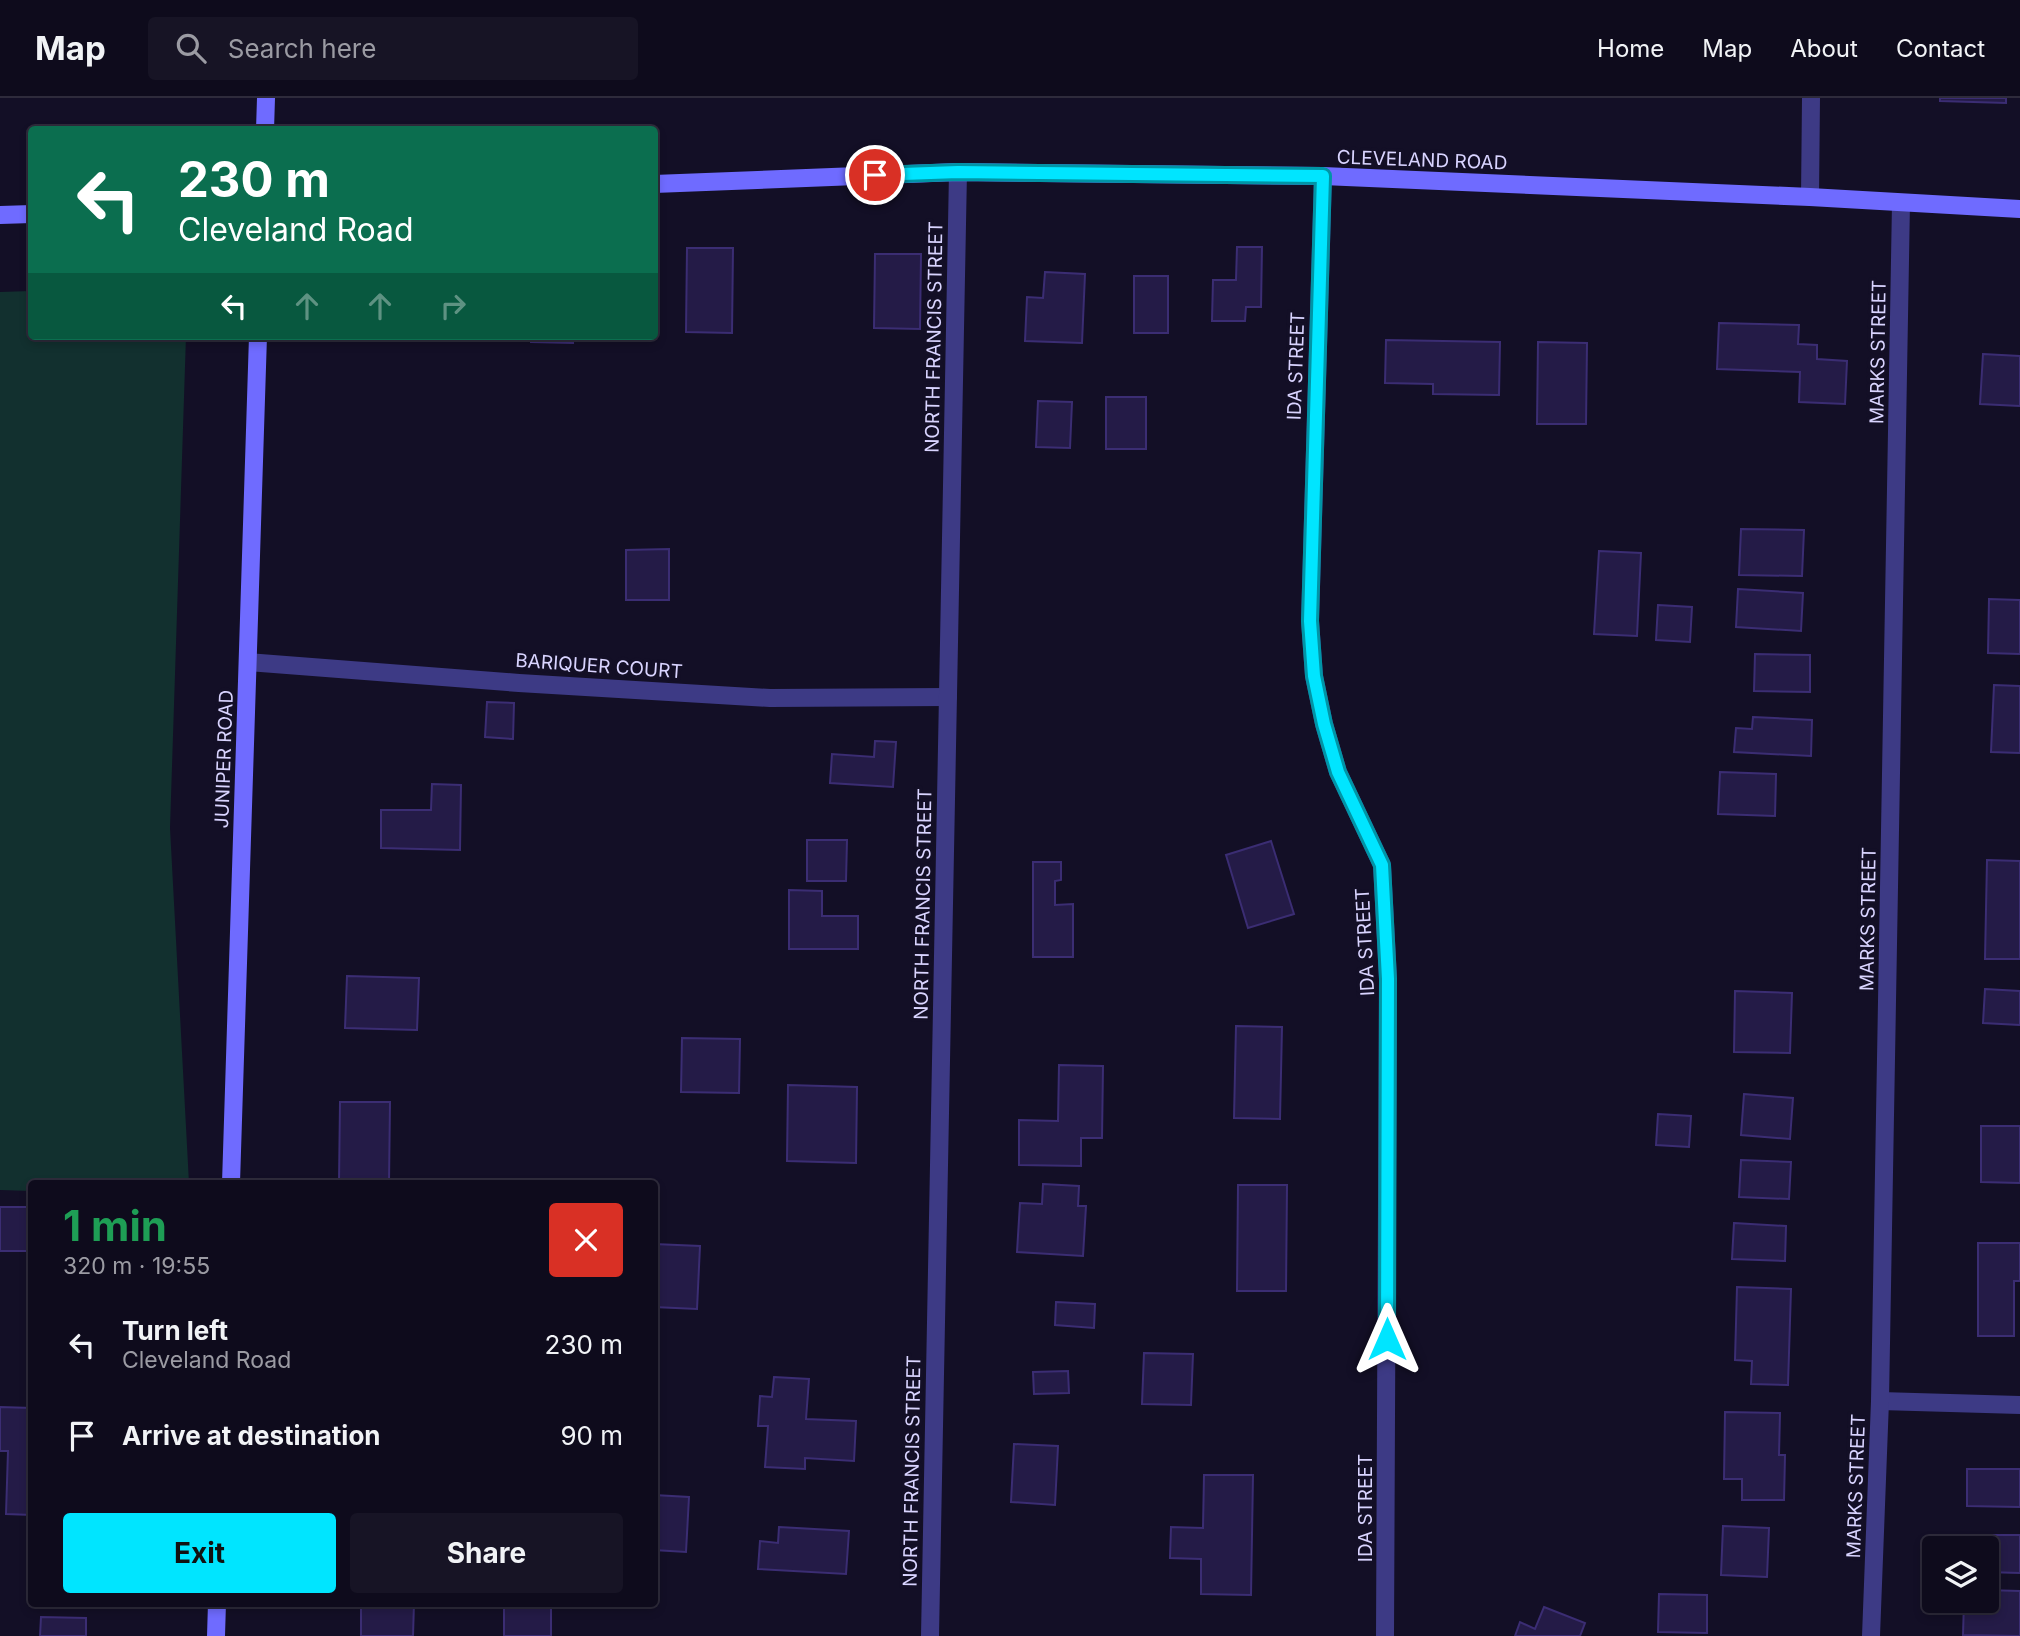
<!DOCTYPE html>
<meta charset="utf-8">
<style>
body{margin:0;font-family:Inter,sans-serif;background:#171425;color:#f1f3f6;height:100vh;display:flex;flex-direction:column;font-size:26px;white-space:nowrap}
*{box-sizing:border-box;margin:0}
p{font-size:23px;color:#9b9ba3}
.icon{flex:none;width:38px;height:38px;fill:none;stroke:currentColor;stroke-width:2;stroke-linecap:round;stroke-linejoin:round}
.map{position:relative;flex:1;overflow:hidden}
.sheet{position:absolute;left:28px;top:1082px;width:630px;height:427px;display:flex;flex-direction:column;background:#0e0b1c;border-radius:7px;box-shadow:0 4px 10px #0003,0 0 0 2px #2e2b3b}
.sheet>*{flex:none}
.banner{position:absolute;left:28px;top:28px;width:630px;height:214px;border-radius:7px;box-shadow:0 4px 10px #0003,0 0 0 2px #2e2b3b;background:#0b6e4f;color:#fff;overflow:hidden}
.tools{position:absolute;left:1922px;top:1438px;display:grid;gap:14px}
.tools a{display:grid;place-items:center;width:77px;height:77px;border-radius:7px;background:#0e0b1c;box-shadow:0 4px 10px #0003,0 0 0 2px #2e2b3b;font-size:35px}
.pin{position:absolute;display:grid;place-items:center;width:60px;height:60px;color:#fff;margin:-30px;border:4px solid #fff;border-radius:50%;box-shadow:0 2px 7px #0007}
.me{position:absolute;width:77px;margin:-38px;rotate:0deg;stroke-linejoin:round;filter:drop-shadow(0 0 5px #0008)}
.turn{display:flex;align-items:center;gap:24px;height:147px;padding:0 35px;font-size:32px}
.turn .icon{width:91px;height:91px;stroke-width:2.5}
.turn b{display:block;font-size:49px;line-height:60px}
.lanes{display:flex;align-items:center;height:66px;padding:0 35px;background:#0003;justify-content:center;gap:35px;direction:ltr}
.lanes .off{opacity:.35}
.round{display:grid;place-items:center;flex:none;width:74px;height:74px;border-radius:7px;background:#171425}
.summary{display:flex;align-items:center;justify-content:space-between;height:119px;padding:0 35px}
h1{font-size:42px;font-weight:700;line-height:52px;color:#1e9e55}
.cta{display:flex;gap:14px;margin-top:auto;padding:14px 35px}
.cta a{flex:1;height:80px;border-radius:7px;background:#00e5ff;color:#111;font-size:28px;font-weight:700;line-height:80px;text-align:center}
.cta a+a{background:#171425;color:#f1f3f6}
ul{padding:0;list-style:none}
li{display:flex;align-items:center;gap:21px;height:91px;padding:0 35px}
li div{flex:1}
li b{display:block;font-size:26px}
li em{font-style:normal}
header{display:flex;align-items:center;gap:42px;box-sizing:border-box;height:98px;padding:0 35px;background:#0e0b1c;border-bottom:2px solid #2e2b3b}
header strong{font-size:33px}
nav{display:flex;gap:38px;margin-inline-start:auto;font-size:24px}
.search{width:490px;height:63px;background:#171425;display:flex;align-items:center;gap:18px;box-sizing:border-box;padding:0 24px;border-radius:7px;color:#9b9ba3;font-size:26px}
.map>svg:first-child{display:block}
</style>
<header>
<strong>Map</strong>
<div class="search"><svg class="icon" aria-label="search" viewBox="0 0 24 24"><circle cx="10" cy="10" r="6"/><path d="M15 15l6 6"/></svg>Search here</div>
<nav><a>Home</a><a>Map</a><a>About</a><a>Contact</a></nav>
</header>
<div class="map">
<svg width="2020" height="1538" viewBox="0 0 2020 1538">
<rect width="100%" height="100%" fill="#130f26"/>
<polygon fill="#12302f" points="31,193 32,238 186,238 170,730 189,1085 32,1085 31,1093 0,1092 0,194"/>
<g fill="#241b47" stroke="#3b2d73" stroke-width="2">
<polygon points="1940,0 2006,0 2006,5 1940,3"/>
<polygon points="1237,149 1262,149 1261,209 1246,209 1245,223 1212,223 1213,182 1236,182"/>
<polygon points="687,150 733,150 732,235 686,234"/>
<polygon points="875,156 921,156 920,231 874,230"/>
<polygon points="1045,174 1085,176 1082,245 1025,243 1027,199 1043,200"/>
<rect x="1134" y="178" width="34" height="57"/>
<polygon points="1719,225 1799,227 1798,246 1817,247 1817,261 1847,263 1845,306 1799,304 1800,274 1717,271"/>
<polygon points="531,238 573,238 573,245 531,244"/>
<polygon points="1386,242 1500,244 1499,297 1433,296 1433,286 1385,285"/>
<polygon points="1538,244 1587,245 1586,326 1537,326"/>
<polygon points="1983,256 2020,258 2020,308 1980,306"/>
<rect x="1106" y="299" width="40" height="52"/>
<polygon points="1038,303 1072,304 1070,350 1036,349"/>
<polygon points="1741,431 1804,432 1802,478 1739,477"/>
<polygon points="669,451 669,502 626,502 626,452"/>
<polygon points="1599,453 1641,455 1637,538 1594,536"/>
<polygon points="1738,491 1803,495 1801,533 1736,529"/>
<polygon points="1989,501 2020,502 2020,556 1988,555"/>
<polygon points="1658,507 1692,509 1690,544 1656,542"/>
<polygon points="1755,556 1810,557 1810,594 1754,593"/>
<polygon points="1994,587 2020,588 2020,655 1991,654"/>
<polygon points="487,604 514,605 513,641 485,639"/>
<polygon points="1753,619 1812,622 1811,658 1734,654 1736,630 1752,631"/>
<polygon points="875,643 896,644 893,689 830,685 832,656 874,659"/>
<polygon points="1720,674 1776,676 1775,718 1718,716"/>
<polygon points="432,686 461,687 460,752 381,750 381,712 431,712"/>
<polygon points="807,742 847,742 846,783 807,783"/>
<polygon points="1271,743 1294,816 1248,830 1226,757"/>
<polygon points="1987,762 2020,763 2020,861 1985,861"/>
<polygon points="1033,764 1061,764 1061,782 1055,783 1055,807 1073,806 1073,859 1033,859"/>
<polygon points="789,792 822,793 822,818 858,818 858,851 789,851"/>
<polygon points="347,878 419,880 417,932 345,930"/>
<polygon points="1985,891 2020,893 2020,927 1983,925"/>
<polygon points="1735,893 1792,895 1790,955 1734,954"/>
<polygon points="1236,928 1282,929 1280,1021 1234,1020"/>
<polygon points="682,940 740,941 739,995 681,994"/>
<polygon points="1059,967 1103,968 1102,1040 1081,1040 1081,1068 1019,1067 1019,1022 1058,1023"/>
<polygon points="788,987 857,989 856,1065 787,1063"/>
<polygon points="1744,996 1793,1000 1790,1041 1741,1037"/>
<polygon points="340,1004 390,1004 389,1085 339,1085"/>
<polygon points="1658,1016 1691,1018 1689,1049 1656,1047"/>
<polygon points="1981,1028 2020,1028 2020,1085 1981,1084"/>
<polygon points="1741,1062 1791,1064 1789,1101 1739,1099"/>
<polygon points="1043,1086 1079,1088 1078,1108 1086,1108 1083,1158 1017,1154 1020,1105 1042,1106"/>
<polygon points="1238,1087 1287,1087 1286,1193 1237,1193"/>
<rect x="0" y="1109" width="32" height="44"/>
<polygon points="1734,1125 1786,1128 1785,1163 1732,1161"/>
<polygon points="1978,1145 2020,1145 2020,1183 2014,1183 2014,1238 1978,1238"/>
<polygon points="654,1146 700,1148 697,1211 654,1209"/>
<polygon points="1737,1189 1791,1191 1788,1287 1751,1286 1752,1263 1735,1262"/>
<polygon points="1056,1204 1095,1206 1094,1230 1055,1227"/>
<polygon points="1144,1255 1193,1256 1191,1307 1142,1306"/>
<polygon points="1068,1273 1069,1295 1034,1296 1033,1274"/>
<polygon points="774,1279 809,1281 806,1321 856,1323 854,1363 805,1360 805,1371 765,1369 768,1328 758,1328 760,1298 772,1299"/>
<polygon points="0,1309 32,1310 32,1417 6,1416 8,1353 0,1353"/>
<polygon points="1725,1314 1780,1315 1779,1357 1785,1357 1784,1402 1742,1402 1742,1381 1724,1381"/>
<polygon points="1014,1346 1058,1348 1055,1407 1011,1404"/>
<polygon points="1967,1371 2020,1371 2020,1409 1967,1408"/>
<polygon points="1204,1377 1253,1377 1251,1497 1201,1496 1201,1461 1170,1460 1171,1429 1203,1430"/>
<polygon points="654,1397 689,1399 686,1454 654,1452"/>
<polygon points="1723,1428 1769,1430 1767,1479 1721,1477"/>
<polygon points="779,1429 849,1433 846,1476 758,1471 760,1443 778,1445"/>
<polygon points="1956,1437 2020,1437 2020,1475 1986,1474 1986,1451 1956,1451"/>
<polygon points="1986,1492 2020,1493 2020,1538 1963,1537 1964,1503 1986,1503"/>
<polygon points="1659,1496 1707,1497 1707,1535 1658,1534"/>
<polygon points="361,1505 414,1505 413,1538 361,1538"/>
<rect x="504" y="1505" width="47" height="33"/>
<polygon points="1544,1509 1585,1525 1580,1538 1515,1538 1520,1524 1535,1531"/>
<polygon points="41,1519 86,1520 86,1538 40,1538"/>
</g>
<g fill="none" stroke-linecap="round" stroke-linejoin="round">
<g stroke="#3d3a85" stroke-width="18">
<polyline points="1323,78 1310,523 1314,578 1324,626 1338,674 1382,767 1388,881 1385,1538"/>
<polyline points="1810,99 1811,0"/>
<polyline points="248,564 519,585 770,600 948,599"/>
<polyline points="1880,1303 2020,1307"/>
<polyline points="930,1538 958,74"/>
<polyline points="1871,1538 1880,1303 1901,105"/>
</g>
<g stroke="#6f6bff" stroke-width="18">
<polyline points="265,32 266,0"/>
<polyline points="654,86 958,74 1323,78 1810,99 2020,111"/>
<polyline points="0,117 32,116"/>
<polyline points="231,1085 258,238"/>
<polyline points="216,1538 217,1505"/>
</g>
</g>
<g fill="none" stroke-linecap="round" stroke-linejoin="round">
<g stroke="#0095a6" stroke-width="18">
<polyline id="route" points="875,77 958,74 1323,78 1310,523 1314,578 1324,626 1338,674 1382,767 1388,881 1387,1241"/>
</g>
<use href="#route" stroke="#00e5ff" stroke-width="12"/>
</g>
<g text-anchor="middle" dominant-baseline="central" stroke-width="7" stroke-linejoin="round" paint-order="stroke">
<g font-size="19" fill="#d9d4ff" stroke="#130f26">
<text transform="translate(1422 62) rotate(2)">CLEVELAND ROAD</text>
<text transform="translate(934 239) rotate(-89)">NORTH FRANCIS STREET</text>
<text transform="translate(1878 254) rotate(-89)">MARKS STREET</text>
<text transform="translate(1296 268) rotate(-88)">IDA STREET</text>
<text transform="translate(599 568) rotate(4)">BARIQUER COURT</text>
<text transform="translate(224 661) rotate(-88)">JUNIPER ROAD</text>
<text transform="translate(923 806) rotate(-89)">NORTH FRANCIS STREET</text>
<text transform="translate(1868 821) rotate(-89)">MARKS STREET</text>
<text transform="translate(1365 844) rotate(-93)">IDA STREET</text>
<text transform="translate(912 1373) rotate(-89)">NORTH FRANCIS STREET</text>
<text transform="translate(1856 1388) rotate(-88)">MARKS STREET</text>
<text transform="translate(1365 1410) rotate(-90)">IDA STREET</text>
</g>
</g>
</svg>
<div class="tools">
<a><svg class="icon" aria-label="layers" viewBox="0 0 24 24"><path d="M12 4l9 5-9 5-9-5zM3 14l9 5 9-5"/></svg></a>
</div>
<div class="pin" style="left:875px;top:77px;background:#d93025"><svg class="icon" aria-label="arrive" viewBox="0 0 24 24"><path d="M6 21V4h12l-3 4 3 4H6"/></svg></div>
<svg class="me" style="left:1387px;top:1241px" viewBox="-20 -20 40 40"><path d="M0-17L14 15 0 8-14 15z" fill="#00e5ff" stroke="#fff" stroke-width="4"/></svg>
<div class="banner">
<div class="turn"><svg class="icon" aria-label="left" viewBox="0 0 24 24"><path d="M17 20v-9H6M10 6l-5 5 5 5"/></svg><div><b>230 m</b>Cleveland Road</div></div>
<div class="lanes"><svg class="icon" aria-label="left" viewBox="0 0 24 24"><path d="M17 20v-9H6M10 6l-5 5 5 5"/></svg><svg class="icon off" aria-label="ahead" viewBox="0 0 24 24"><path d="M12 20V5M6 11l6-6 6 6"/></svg><svg class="icon off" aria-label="ahead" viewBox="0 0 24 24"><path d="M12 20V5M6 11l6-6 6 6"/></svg><svg class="icon off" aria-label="right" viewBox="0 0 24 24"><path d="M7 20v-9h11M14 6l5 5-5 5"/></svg></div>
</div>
<section class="sheet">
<div class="summary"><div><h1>1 min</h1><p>320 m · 19:55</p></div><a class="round" style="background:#d93025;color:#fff"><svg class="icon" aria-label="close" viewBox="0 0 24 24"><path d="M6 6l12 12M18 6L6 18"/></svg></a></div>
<ul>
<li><svg class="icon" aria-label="left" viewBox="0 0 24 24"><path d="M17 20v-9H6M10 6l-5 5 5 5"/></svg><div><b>Turn left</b><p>Cleveland Road</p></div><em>230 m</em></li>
<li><svg class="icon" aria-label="arrive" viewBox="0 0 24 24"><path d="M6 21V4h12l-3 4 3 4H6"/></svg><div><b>Arrive at destination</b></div><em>90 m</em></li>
</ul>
<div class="cta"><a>Exit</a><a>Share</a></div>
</section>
</div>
